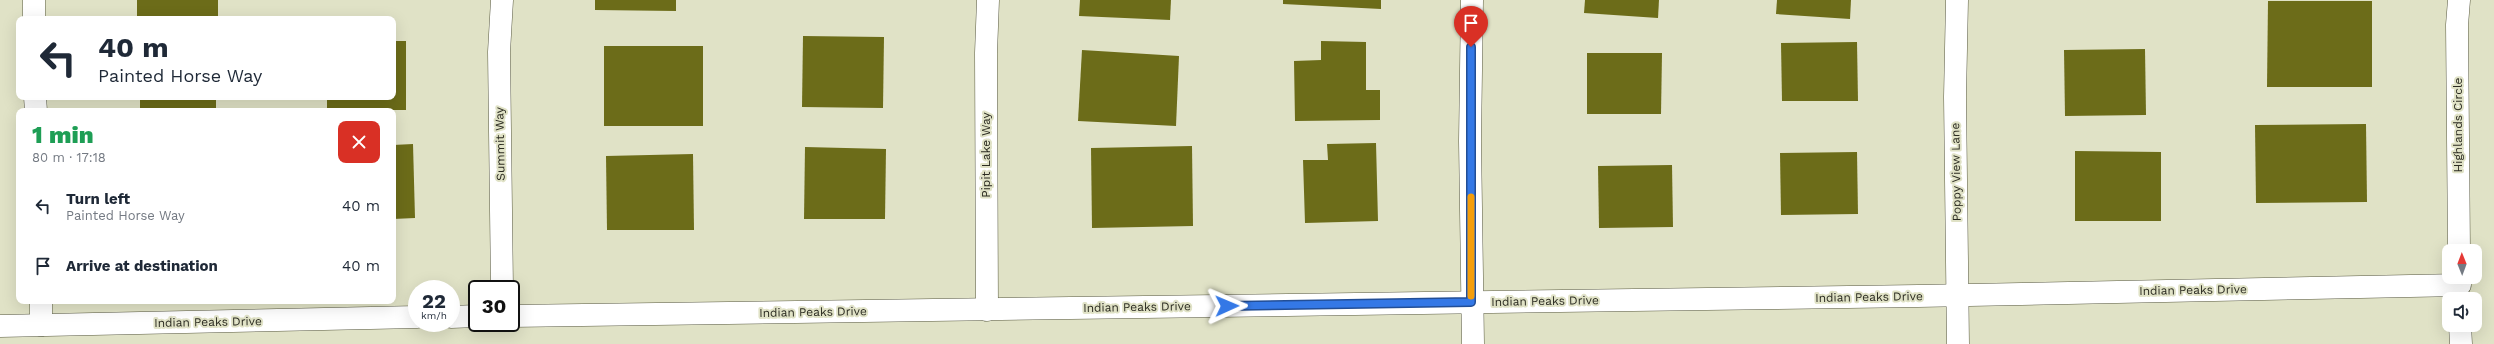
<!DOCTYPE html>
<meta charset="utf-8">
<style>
body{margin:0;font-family:"Work Sans",sans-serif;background:#f2f2f3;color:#1f2937;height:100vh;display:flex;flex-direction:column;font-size:15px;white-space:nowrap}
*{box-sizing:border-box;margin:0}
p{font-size:13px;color:#747a83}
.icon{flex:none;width:22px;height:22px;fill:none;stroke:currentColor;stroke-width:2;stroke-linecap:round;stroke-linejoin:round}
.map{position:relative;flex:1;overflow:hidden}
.panel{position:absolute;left:16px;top:108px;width:380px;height:196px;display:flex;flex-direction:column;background:#fff;border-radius:8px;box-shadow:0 4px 16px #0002}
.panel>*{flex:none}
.hud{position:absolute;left:16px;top:16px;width:380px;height:84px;border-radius:8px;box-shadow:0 4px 16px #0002;background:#fff;color:#1f2937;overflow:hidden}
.needle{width:26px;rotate:359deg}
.controls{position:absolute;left:2442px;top:244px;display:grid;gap:8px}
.controls a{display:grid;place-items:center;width:40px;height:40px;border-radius:8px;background:#fff;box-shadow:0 4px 16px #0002;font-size:20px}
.speed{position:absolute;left:408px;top:280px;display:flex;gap:8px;font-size:20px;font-weight:700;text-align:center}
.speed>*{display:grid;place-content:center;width:52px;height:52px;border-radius:50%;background:#fff;box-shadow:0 4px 16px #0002;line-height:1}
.speed small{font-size:10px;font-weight:400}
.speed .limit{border:2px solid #111;border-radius:6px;background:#fff;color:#111}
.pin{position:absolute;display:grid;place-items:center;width:34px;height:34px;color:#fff;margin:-41px -17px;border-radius:50% 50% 50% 0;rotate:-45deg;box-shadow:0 0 4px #0007}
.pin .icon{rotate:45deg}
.me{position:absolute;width:44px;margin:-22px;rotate:89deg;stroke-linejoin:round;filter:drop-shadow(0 0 3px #0008)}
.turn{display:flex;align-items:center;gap:14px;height:84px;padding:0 16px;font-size:18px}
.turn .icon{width:52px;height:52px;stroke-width:2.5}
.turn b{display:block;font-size:28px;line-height:34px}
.round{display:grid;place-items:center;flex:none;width:42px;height:42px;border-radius:8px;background:#f2f2f3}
.overview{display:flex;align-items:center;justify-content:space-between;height:68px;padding:0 16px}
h1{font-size:24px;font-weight:800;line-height:30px;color:#1e9e55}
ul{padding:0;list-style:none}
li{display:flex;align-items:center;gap:12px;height:60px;padding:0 16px}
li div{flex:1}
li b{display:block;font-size:15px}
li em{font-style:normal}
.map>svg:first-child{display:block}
</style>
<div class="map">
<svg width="2494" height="344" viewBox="0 0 2494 344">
<rect width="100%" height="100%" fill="#e0e2c6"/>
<g fill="#6c6c19">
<rect x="137" y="0" width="81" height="19"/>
<polygon points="595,0 676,0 676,11 595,10"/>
<polygon points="1080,0 1171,0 1170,20 1079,16"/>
<polygon points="1283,0 1381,0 1381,9 1283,4"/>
<polygon points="1585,0 1659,0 1658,18 1584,13"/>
<polygon points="1777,0 1851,0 1850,19 1776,14"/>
<polygon points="2268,1 2372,1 2372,87 2267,87"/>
<polygon points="803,36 884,37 883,108 802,107"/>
<polygon points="393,41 406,41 406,110 327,110 327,97 393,97"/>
<polygon points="1321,41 1366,42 1366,90 1380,90 1380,120 1295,121 1294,61 1321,60"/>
<polygon points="1857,42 1858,101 1782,101 1781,43"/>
<rect x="604" y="46" width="99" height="80"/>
<polygon points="2145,49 2146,115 2065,116 2064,50"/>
<polygon points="1082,50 1179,56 1176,126 1078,121"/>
<polygon points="1587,53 1662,53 1661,114 1587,114"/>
<rect x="140" y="97" width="76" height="14"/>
<polygon points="2366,124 2367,202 2256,203 2255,125"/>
<polygon points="1376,143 1378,221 1305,223 1303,160 1328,160 1327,144"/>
<polygon points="413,144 415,218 393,219 393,145"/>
<polygon points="1192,146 1193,226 1092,228 1091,148"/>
<polygon points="805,147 886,149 885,219 804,219"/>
<polygon points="2075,151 2161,152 2161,221 2075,221"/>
<polygon points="1857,152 1858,214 1781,215 1780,153"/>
<polygon points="693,154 694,230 607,230 606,156"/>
<polygon points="1672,165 1673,227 1599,228 1598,166"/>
</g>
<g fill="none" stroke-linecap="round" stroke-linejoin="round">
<g stroke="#595a42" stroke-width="23">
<g id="minor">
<polyline points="502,0 499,52 502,289"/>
<polyline points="1472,0 1470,141 1473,344"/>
<polyline points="1957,0 1955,97 1958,344"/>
<polyline points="34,19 34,0"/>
<polyline points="35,97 36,111"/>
<polyline points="2459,251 2457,25 2459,0"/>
<polyline points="41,301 41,325"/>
<polyline points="987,310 986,53 988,0"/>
<polyline points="511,316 1918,296 2460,285"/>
<polyline points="451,317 477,316"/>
<polyline points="2460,325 2461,344"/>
<polyline points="0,326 417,317"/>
</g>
</g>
<use href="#minor" stroke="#fff" stroke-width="22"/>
</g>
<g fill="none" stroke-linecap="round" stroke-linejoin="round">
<g stroke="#224e96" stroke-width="10">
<polyline id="route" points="1227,306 1471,302 1471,47"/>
</g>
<use href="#route" stroke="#3478e6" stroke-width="7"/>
<polyline stroke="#f59e0b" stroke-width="7" points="1471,197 1471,296"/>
</g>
<g text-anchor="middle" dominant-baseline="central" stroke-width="4" stroke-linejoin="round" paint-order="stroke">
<g font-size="12" fill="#2b2b21" stroke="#e0e2c6">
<text transform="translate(2458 125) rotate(-90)">Highlands Circle</text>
<text transform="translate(500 144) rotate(-91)">Summit Way</text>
<text transform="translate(986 155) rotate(-90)">Pipit Lake Way</text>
<text transform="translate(1956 172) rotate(-91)">Poppy View Lane</text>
<text transform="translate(2193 290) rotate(-1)">Indian Peaks Drive</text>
<text transform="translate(1869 297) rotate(-1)">Indian Peaks Drive</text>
<text transform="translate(1545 301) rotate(-1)">Indian Peaks Drive</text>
<text transform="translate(1137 307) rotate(-1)">Indian Peaks Drive</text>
<text transform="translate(813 312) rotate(-1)">Indian Peaks Drive</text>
<text transform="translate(208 322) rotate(-1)">Indian Peaks Drive</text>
</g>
</g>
</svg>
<div class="controls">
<a><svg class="needle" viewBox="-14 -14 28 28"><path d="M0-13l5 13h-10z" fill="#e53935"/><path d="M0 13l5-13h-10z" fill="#747a83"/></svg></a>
<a><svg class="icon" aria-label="sound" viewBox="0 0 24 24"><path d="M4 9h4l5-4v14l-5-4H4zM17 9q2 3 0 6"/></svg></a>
</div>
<div class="speed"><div>22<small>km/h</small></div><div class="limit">30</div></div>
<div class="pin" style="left:1471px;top:47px;background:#d93025"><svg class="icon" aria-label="arrive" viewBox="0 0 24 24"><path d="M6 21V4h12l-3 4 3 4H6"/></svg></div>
<svg class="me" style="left:1227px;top:306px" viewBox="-20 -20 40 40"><path d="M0-17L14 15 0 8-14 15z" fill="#3478e6" stroke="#fff" stroke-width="4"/></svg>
<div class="hud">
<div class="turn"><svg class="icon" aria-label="left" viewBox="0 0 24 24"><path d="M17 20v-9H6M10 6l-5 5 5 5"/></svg><div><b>40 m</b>Painted Horse Way</div></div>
</div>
<section class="panel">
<div class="overview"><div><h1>1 min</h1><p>80 m · 17:18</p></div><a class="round" style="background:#d93025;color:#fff"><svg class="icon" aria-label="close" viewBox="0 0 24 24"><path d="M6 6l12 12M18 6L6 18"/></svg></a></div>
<ul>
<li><svg class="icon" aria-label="left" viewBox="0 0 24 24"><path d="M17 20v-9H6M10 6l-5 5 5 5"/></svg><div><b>Turn left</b><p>Painted Horse Way</p></div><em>40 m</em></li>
<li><svg class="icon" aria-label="arrive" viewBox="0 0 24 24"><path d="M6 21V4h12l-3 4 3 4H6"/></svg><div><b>Arrive at destination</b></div><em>40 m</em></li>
</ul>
</section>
</div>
